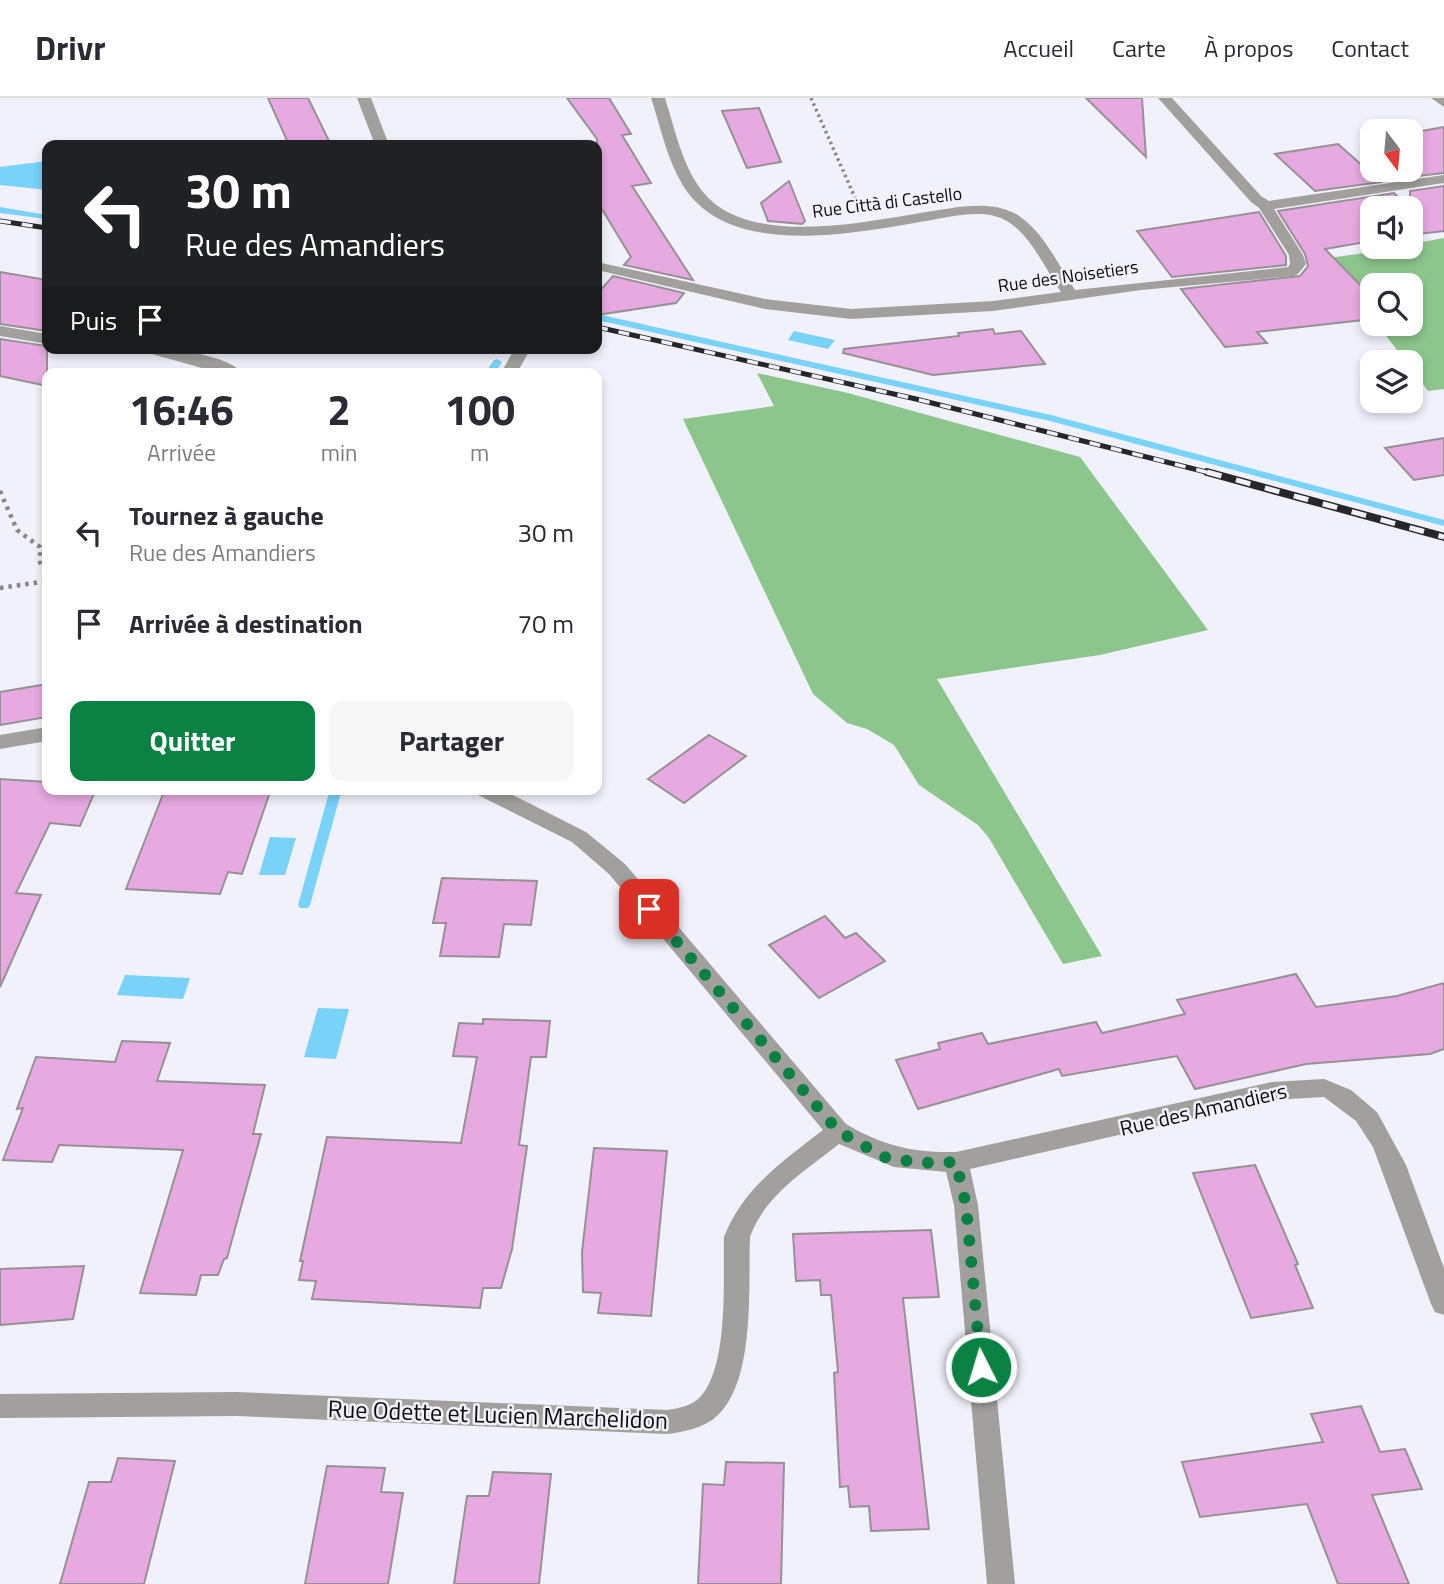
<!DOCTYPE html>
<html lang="fr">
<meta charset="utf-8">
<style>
body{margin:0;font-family:"Titillium Web",sans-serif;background:#f7f7f7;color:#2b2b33;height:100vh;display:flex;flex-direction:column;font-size:26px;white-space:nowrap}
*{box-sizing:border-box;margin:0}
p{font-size:23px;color:#7c7c81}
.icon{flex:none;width:38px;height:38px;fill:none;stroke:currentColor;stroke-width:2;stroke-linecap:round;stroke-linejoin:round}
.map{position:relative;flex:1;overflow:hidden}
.sheet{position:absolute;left:42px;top:270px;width:560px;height:427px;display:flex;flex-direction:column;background:#fff;border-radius:14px;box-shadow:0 4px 10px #0003}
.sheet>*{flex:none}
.top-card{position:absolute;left:42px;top:42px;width:560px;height:214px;border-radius:14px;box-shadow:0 4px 10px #0003;background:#202124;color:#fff;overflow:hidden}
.needle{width:46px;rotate:164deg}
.buttons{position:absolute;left:1360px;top:21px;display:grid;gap:14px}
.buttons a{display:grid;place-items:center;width:63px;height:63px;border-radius:14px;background:#fff;box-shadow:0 4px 10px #0003;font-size:35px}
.pin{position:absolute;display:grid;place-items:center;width:60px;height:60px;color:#fff;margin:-30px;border-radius:14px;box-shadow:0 4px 10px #0006}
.me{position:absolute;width:77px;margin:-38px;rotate:355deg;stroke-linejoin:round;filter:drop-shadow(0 0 5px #0008)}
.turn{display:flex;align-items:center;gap:24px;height:147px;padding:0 28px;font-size:32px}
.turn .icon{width:91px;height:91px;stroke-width:2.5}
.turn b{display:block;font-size:49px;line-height:60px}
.then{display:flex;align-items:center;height:66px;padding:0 28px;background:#0003;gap:14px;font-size:26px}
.eta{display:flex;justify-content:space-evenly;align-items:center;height:119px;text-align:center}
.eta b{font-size:42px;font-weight:700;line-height:49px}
.primary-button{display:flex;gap:14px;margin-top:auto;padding:14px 28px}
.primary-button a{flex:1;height:80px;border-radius:14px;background:#0b8043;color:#fff;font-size:28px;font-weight:700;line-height:80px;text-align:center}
.primary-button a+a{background:#f7f7f7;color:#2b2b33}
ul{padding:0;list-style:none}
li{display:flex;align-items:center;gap:21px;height:91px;padding:0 28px}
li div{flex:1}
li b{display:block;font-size:26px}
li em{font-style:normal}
header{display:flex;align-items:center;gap:42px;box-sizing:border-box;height:98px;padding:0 35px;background:#fff;border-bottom:2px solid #e1e1e2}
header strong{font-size:33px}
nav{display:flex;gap:38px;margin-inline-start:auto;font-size:24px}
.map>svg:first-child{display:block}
</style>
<header>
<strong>Drivr</strong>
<nav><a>Accueil</a><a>Carte</a><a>À propos</a><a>Contact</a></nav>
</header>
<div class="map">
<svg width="1444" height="1486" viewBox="0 0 1444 1486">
<rect width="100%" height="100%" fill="#f1f1fb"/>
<g fill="#8dc68d">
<polygon points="1444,140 1444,291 1428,293 1411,270 1410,264 1406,264 1377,226 1410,226 1410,187 1372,187 1372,219 1328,160 1410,149 1411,146"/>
<polygon points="757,275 848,295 1080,359 1208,532 1100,557 937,581 1102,858 1063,866 989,740 978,727 919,687 894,647 867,631 847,625 813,596 683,321 774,308"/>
</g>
<g fill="#79d2f7">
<polygon points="47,63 47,92 0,87 0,69"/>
<polygon points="794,233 835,242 828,251 788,242"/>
<polygon points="270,739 296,740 285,777 259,777"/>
<polygon points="125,877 190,880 183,901 117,897"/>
<polygon points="318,910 349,911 336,961 304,959"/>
</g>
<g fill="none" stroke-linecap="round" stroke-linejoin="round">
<g fill="#79d2f7" fill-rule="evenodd">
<polygon points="0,109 47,117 47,121 0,115"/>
<polygon points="597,216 1051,317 1444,422 1444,428 1050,323 597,222"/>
<polygon points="497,261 502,264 495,275 485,275 494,262"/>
<polygon points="330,691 342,691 310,807 308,810 300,810 298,807"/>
</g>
</g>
<g fill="#e6aae0" stroke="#979096" stroke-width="2">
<polygon points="268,0 308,0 331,47 289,47"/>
<polygon points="567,0 609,0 631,36 622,37 651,85 632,88 693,182 624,167 631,159 597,103 597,41"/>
<polygon points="1086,0 1142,0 1146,59"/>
<polygon points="759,10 781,64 747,70 722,13"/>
<polygon points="1444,29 1444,75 1410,79 1410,35"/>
<polygon points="1338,46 1381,84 1315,93 1275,56"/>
<polygon points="789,83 805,123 802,126 768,123 761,105"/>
<polygon points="1444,88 1444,133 1410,137 1410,110 1372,110 1372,143 1325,151 1372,199 1372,221 1257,234 1267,245 1225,249 1181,191 1300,178 1308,168 1305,156 1278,113 1394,95 1410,110 1410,93"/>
<polygon points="1259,114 1286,158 1286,167 1172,179 1137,133"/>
<polygon points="0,174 47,182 47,233 0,226"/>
<polygon points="613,178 684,195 676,205 597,217 597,196"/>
<polygon points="993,231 995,236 1021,233 1045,266 933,277 843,255 844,251 959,238 958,235"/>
<polygon points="0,241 47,248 47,288 0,278"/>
<polygon points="1444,340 1444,377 1414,382 1385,350"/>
<polygon points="47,586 47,619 0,627 0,594"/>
<polygon points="709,637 746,658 684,705 648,681"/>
<polygon points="0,681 47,684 47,691 96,691 80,728 50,725 16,795 41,797 0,889"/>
<polygon points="165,691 271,691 242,776 228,774 220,796 126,791"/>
<polygon points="442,780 537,783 531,827 504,826 499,859 440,858 446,825 433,825"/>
<polygon points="825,818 845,840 856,835 885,863 819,900 769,847"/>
<polygon points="1296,876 1316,909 1397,898 1444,885 1444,951 1430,956 1306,966 1195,991 1177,958 1062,978 1059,971 918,1011 896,962 940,951 938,945 982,935 988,946 1096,924 1102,935 1185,916 1177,902"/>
<polygon points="483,921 550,923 546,959 531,959 519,1047 527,1048 512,1151 501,1190 483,1190 480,1210 312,1201 316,1183 299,1182 303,1163 300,1163 327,1039 461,1045 477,959 453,958 459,925 483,926"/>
<polygon points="122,943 170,945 157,983 265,987 253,1036 261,1036 227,1160 224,1161 218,1177 201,1177 196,1197 140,1195 183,1052 59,1047 52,1064 3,1062 23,1010 17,1011 36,959 115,964"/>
<polygon points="594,1050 667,1053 651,1218 598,1215 601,1195 583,1194 582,1154"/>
<polygon points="1255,1067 1298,1166 1295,1167 1313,1210 1251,1220 1193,1075"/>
<polygon points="931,1132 939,1199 903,1200 929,1431 871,1433 869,1408 850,1409 848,1388 840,1389 834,1275 838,1274 831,1197 821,1197 820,1182 796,1183 793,1136"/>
<polygon points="84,1168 73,1221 0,1227 0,1171"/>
<polygon points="1361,1308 1380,1354 1405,1351 1422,1391 1372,1397 1409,1486 1338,1486 1307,1406 1200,1419 1182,1364 1323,1344 1311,1316"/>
<polygon points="118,1360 175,1363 144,1486 60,1486 89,1384 111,1384"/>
<polygon points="726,1364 784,1365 781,1486 698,1486 703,1386 724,1387"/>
<polygon points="327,1368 385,1370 381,1394 403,1395 388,1486 305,1486"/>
<polygon points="493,1374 551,1376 539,1486 454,1486 467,1398 489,1398"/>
</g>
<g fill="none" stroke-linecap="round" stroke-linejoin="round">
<polyline stroke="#85858c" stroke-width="3.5" stroke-dasharray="2.5 3.5" stroke-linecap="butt" points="811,0 856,102"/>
<g stroke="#85858c" stroke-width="4.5" stroke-dasharray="3.5 5" stroke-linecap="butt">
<polyline points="0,393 17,432 40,449 40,464 47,476"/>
<polyline points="0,490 47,483"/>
</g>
<g fill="#a1a09c" fill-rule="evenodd">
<polygon points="357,0 371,0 389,47 375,47"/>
<path d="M651,0H665C675,31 682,68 703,94C748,151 870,123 932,113C959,109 991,102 1016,116C1042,131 1059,168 1075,192L1288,169L1290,166L1289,157L1259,110L1251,104L1158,0H1172L1261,98L1269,103L1444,77V85L1274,111L1303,157L1306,166L1298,176L1293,178L1141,192L993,213L851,221L765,211L597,172V164L765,201L851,211L993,203L1061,194C1045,171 1031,136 1005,122C983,110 950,119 926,123C860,134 748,158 695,103C670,77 662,33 651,0Z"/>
<polygon points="1431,0 1444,0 1444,9"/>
<polygon points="0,228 47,236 47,246 0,238"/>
<path d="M130,250C160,250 221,253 243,275H220Z"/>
<polygon points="515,250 531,250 517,275 501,275"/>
<polygon points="47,629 47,643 0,651 0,637"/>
<path d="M473,691H501L586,734L625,766L846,1026C883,1048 914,1055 956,1054L1272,984L1324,981L1351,992L1377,1014L1406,1067L1444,1170V1217L1435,1214L1431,1206L1373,1049L1356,1023L1324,999L1272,1002L970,1071L978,1107L1015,1486H987L954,1107L946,1074L894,1069L839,1046C805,1073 765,1097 750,1139C748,1187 756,1282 717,1318C704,1330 684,1334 667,1336L237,1318L0,1320V1296L237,1294L667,1312C680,1310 692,1308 701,1298C729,1266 723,1180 724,1139C744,1089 782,1064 823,1032L609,776L572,744L476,696Z"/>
</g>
<g stroke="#262629" stroke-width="5">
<g id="rail-far1">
<polyline points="0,123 47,130"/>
<polyline points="597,229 916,301 1214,376"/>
</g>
</g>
<g stroke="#262629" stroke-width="8">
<polyline id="rail" points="1207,374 1444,439"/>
</g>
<use href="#rail-far1" stroke="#f1f1fb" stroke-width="3.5" stroke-dasharray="11" stroke-linecap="butt"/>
<use href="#rail" stroke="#f1f1fb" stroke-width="5" stroke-dasharray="15" stroke-linecap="butt"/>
</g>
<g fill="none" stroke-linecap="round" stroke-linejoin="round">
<polyline stroke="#0b8043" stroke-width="12" stroke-dasharray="0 21.6" points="649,811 838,1033 884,1059 919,1065 956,1064 966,1107 981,1269"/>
</g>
<g text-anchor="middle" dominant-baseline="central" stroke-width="5" stroke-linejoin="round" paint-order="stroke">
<g font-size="18" fill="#0b0b0e" stroke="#f1f1fb">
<text transform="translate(887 104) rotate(-7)">Rue Città di Castello</text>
<text transform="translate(1068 178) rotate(-8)">Rue des Noisetiers</text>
</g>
<g font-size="21" fill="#0b0b0e" stroke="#f1f1fb">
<text transform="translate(1203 1011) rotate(-13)">Rue des Amandiers</text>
</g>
<g font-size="24" fill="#0b0b0e" stroke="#f1f1fb">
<text transform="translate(498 1316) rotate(2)">Rue Odette et Lucien Marchelidon</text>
</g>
</g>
</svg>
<div class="buttons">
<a><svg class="needle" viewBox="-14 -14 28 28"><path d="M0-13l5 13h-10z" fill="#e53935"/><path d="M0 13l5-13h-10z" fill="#7c7c81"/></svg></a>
<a><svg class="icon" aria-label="sound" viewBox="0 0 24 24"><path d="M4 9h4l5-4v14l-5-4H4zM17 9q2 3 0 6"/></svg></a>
<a><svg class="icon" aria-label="search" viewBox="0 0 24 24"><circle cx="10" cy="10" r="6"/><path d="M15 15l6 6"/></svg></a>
<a><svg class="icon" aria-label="layers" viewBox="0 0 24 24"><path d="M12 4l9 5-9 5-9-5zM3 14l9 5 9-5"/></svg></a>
</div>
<div class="pin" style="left:649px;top:811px;background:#d93025"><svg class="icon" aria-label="arrive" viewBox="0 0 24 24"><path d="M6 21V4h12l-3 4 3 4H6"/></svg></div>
<svg class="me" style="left:981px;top:1269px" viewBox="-20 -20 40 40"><circle r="17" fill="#0b8043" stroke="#fff" stroke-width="3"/><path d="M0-11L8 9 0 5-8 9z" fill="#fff"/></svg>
<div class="top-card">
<div class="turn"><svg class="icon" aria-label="left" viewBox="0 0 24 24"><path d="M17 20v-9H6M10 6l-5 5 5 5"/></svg><div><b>30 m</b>Rue des Amandiers</div></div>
<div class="then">Puis<svg class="icon" aria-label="arrive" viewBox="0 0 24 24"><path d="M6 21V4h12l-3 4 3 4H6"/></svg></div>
</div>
<section class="sheet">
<div class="eta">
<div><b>16:46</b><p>Arrivée</p></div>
<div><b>2</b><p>min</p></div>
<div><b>100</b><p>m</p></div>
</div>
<ul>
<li><svg class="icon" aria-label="left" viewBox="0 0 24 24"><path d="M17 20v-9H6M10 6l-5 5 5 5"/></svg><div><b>Tournez à gauche</b><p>Rue des Amandiers</p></div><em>30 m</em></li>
<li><svg class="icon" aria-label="arrive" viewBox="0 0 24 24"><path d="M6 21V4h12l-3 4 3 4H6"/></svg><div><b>Arrivée à destination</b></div><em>70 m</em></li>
</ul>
<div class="primary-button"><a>Quitter</a><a>Partager</a></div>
</section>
</div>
